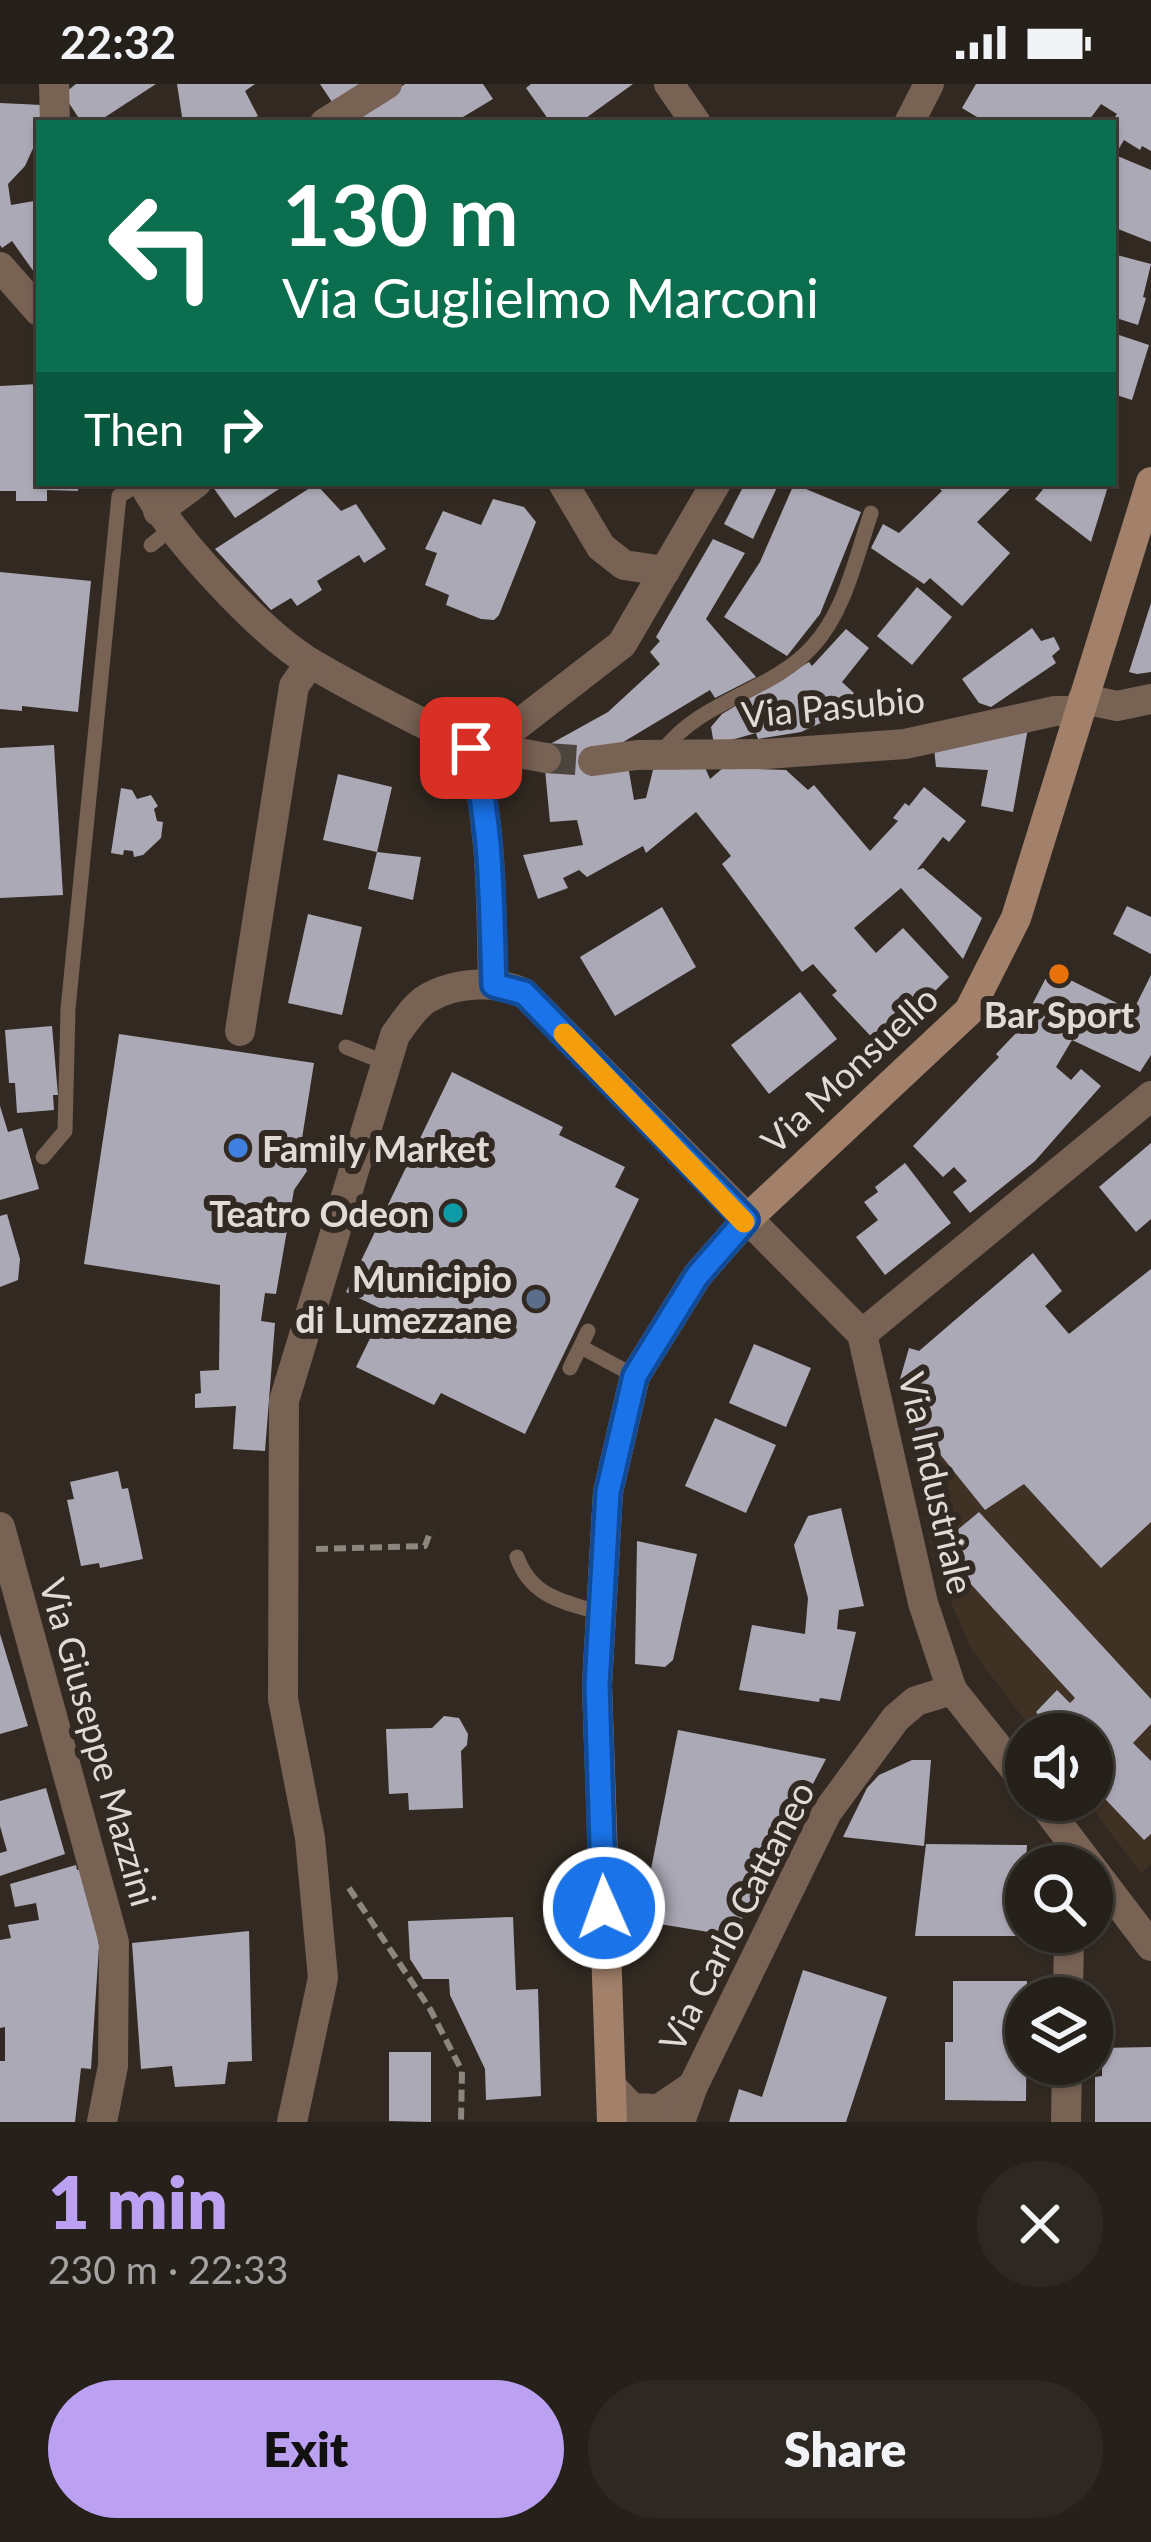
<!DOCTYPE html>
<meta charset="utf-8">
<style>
body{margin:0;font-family:Lato,sans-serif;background:#2e2823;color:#f1f3f6;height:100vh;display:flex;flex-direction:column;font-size:45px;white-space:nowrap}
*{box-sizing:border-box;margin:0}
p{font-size:39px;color:#a4a3a2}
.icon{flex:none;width:66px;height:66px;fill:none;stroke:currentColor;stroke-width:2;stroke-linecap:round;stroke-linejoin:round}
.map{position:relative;height:2038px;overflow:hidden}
.side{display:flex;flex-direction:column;background:#26201a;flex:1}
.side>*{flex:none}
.hud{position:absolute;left:36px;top:36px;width:1080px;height:366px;border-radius:0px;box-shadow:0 3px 9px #0004,0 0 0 3px #423e39;background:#0b6e4f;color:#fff;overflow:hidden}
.buttons{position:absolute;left:1005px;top:1629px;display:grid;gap:24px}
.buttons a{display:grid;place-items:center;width:108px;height:108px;border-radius:50%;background:#26201a;box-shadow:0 3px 9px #0004,0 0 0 3px #423e39;font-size:60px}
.pin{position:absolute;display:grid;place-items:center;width:102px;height:102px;color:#fff;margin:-51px;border-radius:24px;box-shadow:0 6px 18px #0006}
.me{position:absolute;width:132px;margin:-66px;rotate:358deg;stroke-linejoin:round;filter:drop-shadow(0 0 9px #0008)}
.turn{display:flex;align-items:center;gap:42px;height:252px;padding:0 48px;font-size:54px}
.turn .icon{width:156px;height:156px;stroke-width:2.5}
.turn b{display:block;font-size:84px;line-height:102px}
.then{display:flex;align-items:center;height:114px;padding:0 48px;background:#0003;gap:24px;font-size:45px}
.round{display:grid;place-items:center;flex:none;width:126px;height:126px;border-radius:63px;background:#2e2823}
.overview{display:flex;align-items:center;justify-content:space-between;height:204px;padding:0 48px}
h1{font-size:72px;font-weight:800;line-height:90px;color:#bca0f2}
.cta{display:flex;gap:24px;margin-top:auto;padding:24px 48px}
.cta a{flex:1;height:138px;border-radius:72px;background:#bca0f2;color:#111;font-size:48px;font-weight:800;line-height:138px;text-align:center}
.cta a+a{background:#2e2823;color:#f1f3f6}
.status{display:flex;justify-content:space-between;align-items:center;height:84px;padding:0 60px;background:#26201a;direction:ltr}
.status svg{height:33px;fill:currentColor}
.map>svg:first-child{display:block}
</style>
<div class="status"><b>22:32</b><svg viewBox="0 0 49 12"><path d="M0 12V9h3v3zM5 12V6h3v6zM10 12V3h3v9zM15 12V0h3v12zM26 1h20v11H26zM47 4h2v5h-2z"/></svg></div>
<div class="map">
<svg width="1151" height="2038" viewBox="0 0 1151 2038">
<rect width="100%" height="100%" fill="#322a22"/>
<polygon fill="#3f3225" points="1151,1185 1151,1780 1141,1789 1086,1716 1092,1716 1092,1650 1035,1650 971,1565 933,1476 913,1372"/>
<g fill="#aca9b6">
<polygon points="76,0 156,0 96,39 82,39 63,10"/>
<polygon points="177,0 255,0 245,7 258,32 238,39 183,39"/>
<polygon points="320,0 364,0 334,21"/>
<polygon points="405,0 483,0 493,15 453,39 343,39"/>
<polygon points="531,0 633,0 579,39 551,39 526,4"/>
<polygon points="976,0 1151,0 1151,67 1142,62 1140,66 1124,56 1115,71 1151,86 1151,158 1113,143 1111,39 1117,30 1101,20 1087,39 987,39 962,24"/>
<polygon points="0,19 42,21 35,60 25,82 8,100 11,121 34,117 39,125 39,195 12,157 2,164 0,161"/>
<polygon points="1113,170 1151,180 1143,213 1146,214 1138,241 1113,233"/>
<polygon points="1113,249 1149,261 1132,316 1113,310"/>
<polygon points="39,300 39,399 78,399 78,407 47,406 47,417 16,417 16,407 0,407 0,302"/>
<polygon points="210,399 288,399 235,434"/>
<polygon points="745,399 779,399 753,455 724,440"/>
<polygon points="934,399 1007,399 1012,403 977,438 1010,469 962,522 930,494 924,500 871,464 883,440 899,449 942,407"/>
<polygon points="1037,399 1109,399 1091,458 1035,415 1044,404"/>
<polygon points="316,400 341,427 356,420 386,465 364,479 359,471 317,497 322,506 297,522 291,514 271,526 215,465"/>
<polygon points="794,400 861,428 820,530 787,572 724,533 760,478"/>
<polygon points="493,415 524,423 536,438 499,531 494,536 481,535 446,521 449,511 425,501 437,469 425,465 443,427 481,441"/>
<polygon points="713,455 745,469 706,535 756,593 715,614 710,606 610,666 628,682 634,716 646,714 654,682 704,681 710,695 723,684 786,686 808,706 814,701 870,767 898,737 893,734 905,719 909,722 924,703 966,737 949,758 943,753 917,786 923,784 982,834 963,875 901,804 854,844 876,869 903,844 949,893 880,962 832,911 837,907 813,880 802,888 722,780 731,772 696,728 646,769 643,762 587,793 579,786 563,794 568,804 538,815 523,771 583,761 577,736 550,738 543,664 608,628 660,580 650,568 660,557 656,553"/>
<polygon points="0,488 91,497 78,628 22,622 22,627 0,625"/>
<polygon points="917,503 952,533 912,581 877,552"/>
<polygon points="1151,519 1151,588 1137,590 1129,588"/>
<polygon points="1032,544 1041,557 1054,553 1060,565 1052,572 1056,579 991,623 979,619 962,595"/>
<polygon points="846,545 869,564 842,598 854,609 834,633 801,648 758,655 756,649 717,660 713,655 711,643 722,630 809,578 812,582"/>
<polygon points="1028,644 1013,728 981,722 988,686 936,683 934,664"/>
<polygon points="54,661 63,811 0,814 0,664"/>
<polygon points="338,690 392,703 377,768 421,773 413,816 368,805 377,768 323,756"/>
<polygon points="121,704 132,706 137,715 151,711 158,722 154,725 157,737 163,738 161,754 143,771 134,773 133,767 124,766 123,771 111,769"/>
<polygon points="1127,822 1151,833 1151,870 1113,850"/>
<polygon points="662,823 696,883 615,932 580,873"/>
<polygon points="308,830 362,843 342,931 288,919"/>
<polygon points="1050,886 1133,927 1151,891 1151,971 1140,988 1072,956 1056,983 1071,996 1081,985 1101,1002 1035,1077 970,1129 953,1108 967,1097 954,1083 943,1093 913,1062 999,973 996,970 1019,946"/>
<polygon points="800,908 837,955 769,1010 731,961"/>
<polygon points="52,942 58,1011 53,1011 54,1026 17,1029 15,999 9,999 5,946"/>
<polygon points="119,950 314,979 300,1067 307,1087 294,1106 276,1210 265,1209 261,1237 275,1239 265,1367 233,1365 236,1322 195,1324 195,1310 201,1309 200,1287 219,1286 220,1201 84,1180"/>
<polygon points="452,988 563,1043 559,1051 625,1083 615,1103 639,1115 525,1350 441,1309 434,1321 356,1283 384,1226 346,1208"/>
<polygon points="0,1022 8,1048 22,1044 39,1105 0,1116"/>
<polygon points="1151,1059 1151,1135 1136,1148 1099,1103"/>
<polygon points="905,1079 951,1139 885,1191 856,1153 878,1136 864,1118 878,1108 875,1103"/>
<polygon points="7,1130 20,1175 18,1196 0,1203 0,1132"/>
<polygon points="1033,1169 1062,1207 1045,1222 1069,1250 1151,1185 1151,1438 1101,1484 1024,1400 985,1426 931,1359 918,1358 906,1304 898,1302 909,1264 919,1267"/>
<polygon points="754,1260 811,1284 786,1343 729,1319"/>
<polygon points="715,1334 776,1361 746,1429 685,1402"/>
<polygon points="118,1387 122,1405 128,1404 143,1475 100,1484 99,1479 81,1482 67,1416 74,1415 70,1398"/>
<polygon points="841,1424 864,1522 839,1526 837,1545 856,1548 840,1617 820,1614 819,1618 739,1606 752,1541 805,1550 808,1514 794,1461 808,1432"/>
<polygon points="979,1428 1151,1615 1151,1640 1133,1659 1151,1677 1151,1750 1144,1756 1092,1701 1092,1650 1042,1650 1034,1641 1041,1634 1036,1628 1057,1606 1070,1619 1075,1614 937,1463"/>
<polygon points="637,1457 697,1470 673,1576 665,1583 635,1580"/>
<polygon points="0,1550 28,1642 0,1650"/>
<polygon points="444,1632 459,1634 468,1650 467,1661 461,1667 463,1724 409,1726 408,1709 389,1710 386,1645 432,1644"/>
<polygon points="678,1646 826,1675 733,1852 641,1837"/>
<polygon points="912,1676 931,1676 924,1762 843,1753 867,1704 879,1691"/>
<polygon points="46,1704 65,1770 0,1792 0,1769 7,1767 0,1742 0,1717"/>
<polygon points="926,1760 1027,1761 1021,1852 915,1852"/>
<polygon points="76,1781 77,1786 85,1784 99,1862 91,1985 81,1984 75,2038 0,2038 0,1977 5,1977 5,1943 0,1944 0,1856 11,1854 8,1841 39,1836 36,1819 15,1823 10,1800"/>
<polygon points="513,1833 516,1906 538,1905 541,2012 486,2016 485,1985 450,1911 449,1895 423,1895 410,1875 408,1837"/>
<polygon points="249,1847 252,1977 228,1978 225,2000 175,2003 172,1982 141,1985 132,1859"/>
<polygon points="803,1886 887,1913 846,2038 729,2038 739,2005 762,2013"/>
<polygon points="953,1897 1027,1897 1026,2017 945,2016 945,1958 953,1958"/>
<polygon points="1151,1963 1151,2038 1095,2038 1095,1993 1102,1992 1102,1964"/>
<polygon points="389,1968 431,1968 431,2038 389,2037"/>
</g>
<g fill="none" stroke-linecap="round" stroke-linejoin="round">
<polyline stroke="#4c453d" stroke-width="30" stroke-dasharray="30 15" stroke-linecap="butt" points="546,674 593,677"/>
<g stroke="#8d867f" stroke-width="6" stroke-dasharray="12 6" stroke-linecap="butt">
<polyline points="316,1465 425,1462 431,1446"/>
<polyline points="349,1804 430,1925 462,1987 461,2038"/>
</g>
<g stroke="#776254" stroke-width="15">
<polyline points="151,461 172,444"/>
<path d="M662,668C701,615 770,609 812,563C845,528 856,473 871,429"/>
<polyline points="346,963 386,979"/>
<polyline points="43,1073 65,1047 68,925 119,412 140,399"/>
<polyline points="581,1263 635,1292"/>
<polyline points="570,1284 588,1247"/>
<path d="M517,1473C531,1513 564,1518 601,1529"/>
</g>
<g stroke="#776254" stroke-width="30">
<polyline points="54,0 55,39"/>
<polyline points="669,0 696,39"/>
<polyline points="325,39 387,0"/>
<polyline points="909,39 929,0"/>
<polyline points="0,183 39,227"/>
<path d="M143,399C172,453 261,550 314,581C365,611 419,637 471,664C493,741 491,821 493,901"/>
<polyline points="563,399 601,463 624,481 665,487"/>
<polyline points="158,427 196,399"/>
<polyline points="1083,615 1117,622 1151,615"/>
<polyline points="498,656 514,668 546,674"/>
<polyline points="471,664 498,656 622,560 716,399"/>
<polyline points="593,677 637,671 766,670 905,660 1055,627 1079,627"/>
<polyline points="240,947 294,602 310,579"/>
<polyline points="862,1250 1151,1012"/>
<polyline points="0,1443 114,1858 113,1982 102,2038"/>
<polyline points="1040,1716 1151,1862"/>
<polyline points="1068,1914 1069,1848"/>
<polyline points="611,2002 632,2024 659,2025 693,2002"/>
<path d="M292,2038L323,1894L310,1754L283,1615L284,1317L395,951C404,939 415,921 428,914C455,898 497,896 524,909L862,1250L923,1519L952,1606L1026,1699"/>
<polyline points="680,2038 693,2002 827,1728 896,1634 916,1617 952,1606"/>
<polyline points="1066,2038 1067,1980"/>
</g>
<polyline stroke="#a2806a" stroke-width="30" points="612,2038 597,1601 608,1408 635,1292 697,1192 746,1136 969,927 1016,834 1151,398"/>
</g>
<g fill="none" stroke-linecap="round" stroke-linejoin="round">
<g stroke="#114b97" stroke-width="30">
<path id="route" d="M471,664C493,741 491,821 494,901L524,909L746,1136L697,1192L635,1292L608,1408L597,1601L604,1824"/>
</g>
<use href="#route" stroke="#1a73e8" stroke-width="21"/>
<polyline stroke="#f59e0b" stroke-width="21" points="564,950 744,1138"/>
</g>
<circle fill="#e8710a" stroke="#322a22" stroke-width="4.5" cx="1059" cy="890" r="12"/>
<circle fill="#3f7fe0" stroke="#322a22" stroke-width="4.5" cx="238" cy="1064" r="12"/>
<circle fill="#0f9aa8" stroke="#322a22" stroke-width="4.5" cx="453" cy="1129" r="12"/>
<circle fill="#5c6f8a" stroke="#322a22" stroke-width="4.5" cx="536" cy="1215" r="12"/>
<g text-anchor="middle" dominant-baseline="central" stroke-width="12" stroke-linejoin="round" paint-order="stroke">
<g font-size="36" fill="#e1dbd6" stroke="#322a22">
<text transform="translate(833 622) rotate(-5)">Via Pasubio</text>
<text transform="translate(849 985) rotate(-43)">Via Monsuello</text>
<text transform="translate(937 1399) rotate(77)">Via Industriale</text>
<text transform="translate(99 1658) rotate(74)">Via Giuseppe Mazzini</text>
<text transform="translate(736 1832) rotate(-63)">Via Carlo Cattaneo</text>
</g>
<g font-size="36" font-weight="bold" fill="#e1dbd6" stroke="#322a22" text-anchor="end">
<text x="1059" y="930" text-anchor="middle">Bar Sport</text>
<text x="262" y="1064" text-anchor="start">Family Market</text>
<text x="429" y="1129">Teatro Odeon</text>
<text x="512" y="1194">Municipio<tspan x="512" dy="41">di Lumezzane</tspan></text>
</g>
</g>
</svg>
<div class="buttons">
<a><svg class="icon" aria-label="sound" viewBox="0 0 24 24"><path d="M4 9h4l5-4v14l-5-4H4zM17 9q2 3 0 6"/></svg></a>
<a><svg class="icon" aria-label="search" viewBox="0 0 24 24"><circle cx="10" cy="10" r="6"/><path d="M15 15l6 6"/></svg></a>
<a><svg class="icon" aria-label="layers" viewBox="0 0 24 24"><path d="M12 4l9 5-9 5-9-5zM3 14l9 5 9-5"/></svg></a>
</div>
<div class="pin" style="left:471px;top:664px;background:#d93025"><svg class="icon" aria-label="arrive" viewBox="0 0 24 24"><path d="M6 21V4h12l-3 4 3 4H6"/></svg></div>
<svg class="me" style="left:604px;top:1824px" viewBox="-20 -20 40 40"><circle r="17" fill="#1a73e8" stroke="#fff" stroke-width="3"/><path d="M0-11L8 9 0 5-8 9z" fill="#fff"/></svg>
<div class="hud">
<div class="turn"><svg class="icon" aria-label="left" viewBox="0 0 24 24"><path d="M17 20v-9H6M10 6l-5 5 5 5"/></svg><div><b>130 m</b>Via Guglielmo Marconi</div></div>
<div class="then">Then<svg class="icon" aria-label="right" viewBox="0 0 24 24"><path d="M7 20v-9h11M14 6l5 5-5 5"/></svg></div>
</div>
</div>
<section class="side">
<div class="overview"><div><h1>1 min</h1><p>230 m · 22:33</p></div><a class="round"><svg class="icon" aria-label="close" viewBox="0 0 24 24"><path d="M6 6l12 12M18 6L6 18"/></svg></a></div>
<div class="cta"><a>Exit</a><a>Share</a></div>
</section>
